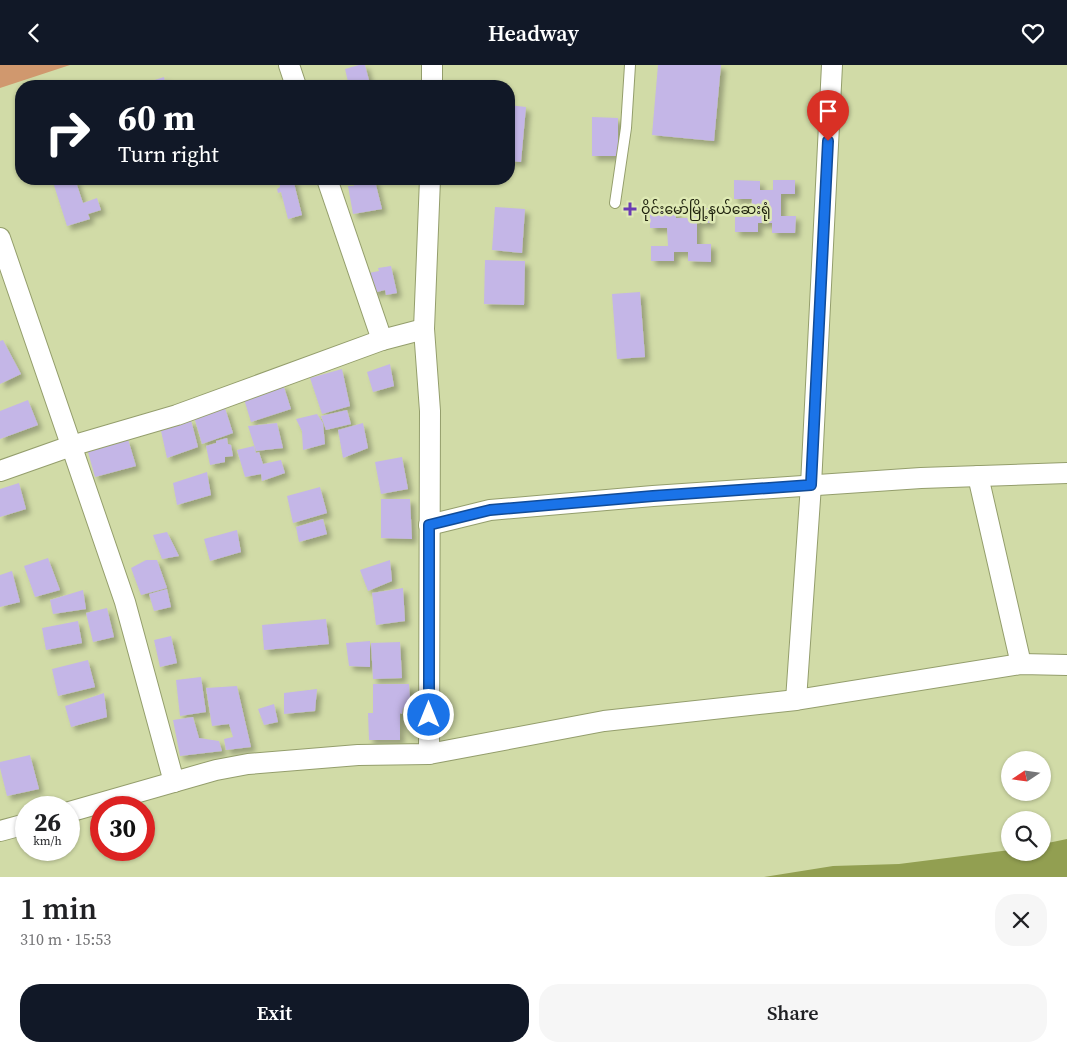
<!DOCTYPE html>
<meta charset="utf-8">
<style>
body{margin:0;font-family:"Source Serif 4","Noto Sans Myanmar",serif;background:#f6f6f6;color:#202124;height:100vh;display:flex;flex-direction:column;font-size:19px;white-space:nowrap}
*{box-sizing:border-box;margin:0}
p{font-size:16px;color:#757577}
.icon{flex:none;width:28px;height:28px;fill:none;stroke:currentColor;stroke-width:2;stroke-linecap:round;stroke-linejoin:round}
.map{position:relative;height:812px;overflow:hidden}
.panel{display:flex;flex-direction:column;background:#fff;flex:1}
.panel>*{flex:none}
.hud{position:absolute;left:15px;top:15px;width:500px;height:105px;border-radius:20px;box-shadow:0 1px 4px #0004;background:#111827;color:#fff;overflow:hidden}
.needle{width:32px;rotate:257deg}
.tools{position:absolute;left:1001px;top:686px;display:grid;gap:10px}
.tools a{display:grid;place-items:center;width:50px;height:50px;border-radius:50%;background:#fff;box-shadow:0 1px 4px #0004;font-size:25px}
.speed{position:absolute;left:15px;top:731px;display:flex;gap:10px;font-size:25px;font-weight:700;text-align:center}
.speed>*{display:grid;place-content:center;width:65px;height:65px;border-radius:50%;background:#fff;box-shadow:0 1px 4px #0004;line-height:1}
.speed small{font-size:12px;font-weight:400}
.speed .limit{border:8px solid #d22;background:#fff;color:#111}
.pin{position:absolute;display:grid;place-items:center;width:42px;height:42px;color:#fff;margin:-51px -21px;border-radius:50% 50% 50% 0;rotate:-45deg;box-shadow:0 0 5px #0007}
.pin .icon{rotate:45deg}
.me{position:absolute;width:55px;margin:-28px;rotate:0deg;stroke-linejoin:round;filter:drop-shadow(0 0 4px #0008)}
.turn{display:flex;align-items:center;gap:18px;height:105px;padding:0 20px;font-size:22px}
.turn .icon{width:65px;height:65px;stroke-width:2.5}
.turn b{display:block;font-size:35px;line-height:42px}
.round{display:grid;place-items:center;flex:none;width:52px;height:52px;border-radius:20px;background:#f6f6f6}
.head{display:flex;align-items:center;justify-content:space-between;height:85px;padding:0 20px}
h1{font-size:30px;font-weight:600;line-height:38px}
.button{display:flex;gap:10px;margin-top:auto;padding:10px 20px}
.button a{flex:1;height:58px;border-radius:20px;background:#111827;color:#fff;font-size:20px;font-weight:600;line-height:58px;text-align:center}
.button a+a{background:#f6f6f6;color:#202124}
header{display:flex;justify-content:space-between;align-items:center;height:65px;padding:0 20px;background:#111827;color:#fff;font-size:22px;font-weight:600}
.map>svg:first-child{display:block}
</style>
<header><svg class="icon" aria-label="back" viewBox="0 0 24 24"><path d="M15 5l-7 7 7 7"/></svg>Headway<svg class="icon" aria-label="heart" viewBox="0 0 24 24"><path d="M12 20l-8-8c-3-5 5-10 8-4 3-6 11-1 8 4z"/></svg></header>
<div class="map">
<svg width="1067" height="812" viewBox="0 0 1067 812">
<defs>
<filter id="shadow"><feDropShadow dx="4.5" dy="4.5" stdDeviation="2.5" flood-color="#0004"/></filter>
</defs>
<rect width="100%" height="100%" fill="#d1dba7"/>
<polygon fill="#d0986e" points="0,0 70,0 0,23"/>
<polygon fill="#929f51" points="1067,774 1067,812 764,812 833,801 899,799 1010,785 1010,788 1042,788 1043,779"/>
<g fill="#c4b6e7" filter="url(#shadow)">
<polygon points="359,0 365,0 370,19 349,21 345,4"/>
<polygon points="658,0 721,0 714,76 652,70"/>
<polygon points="164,12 166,21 136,21"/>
<polygon points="509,40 526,42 521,97 509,96"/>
<polygon points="592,52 618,53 618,91 592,91"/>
<polygon points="52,114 75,114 83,138 97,133 101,145 88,149 90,154 67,161"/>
<polygon points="279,114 293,114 302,150 288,154 281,127 278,128 277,124 280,122"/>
<polygon points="352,114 373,114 373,116 375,116 382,144 353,149 348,121 354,121"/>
<polygon points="734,115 760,116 760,125 773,125 773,115 795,115 795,129 781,129 781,151 796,151 795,168 772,168 772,158 758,158 758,167 735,167 735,152 751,152 752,134 734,134"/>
<polygon points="495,142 525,144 522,188 492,185"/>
<polygon points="689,143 711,143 711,158 697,158 697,179 711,179 711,197 688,196 688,187 674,187 674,196 651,196 651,181 668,181 667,163 650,163 650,144 676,144 676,153 689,153"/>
<polygon points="485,195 525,196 524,240 484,239"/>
<polygon points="391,201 397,228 386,230 385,225 373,228 369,208 379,206 378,203"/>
<polygon points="640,227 645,292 617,294 612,229"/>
<polygon points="3,275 21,309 0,319 0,276"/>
<polygon points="390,299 394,321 373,327 367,307"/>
<polygon points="342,304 350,341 322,349 310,313"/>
<polygon points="283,319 291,344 251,357 244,334"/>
<polygon points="28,335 38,360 0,374 0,346"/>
<polygon points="225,343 233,368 202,379 194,352"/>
<polygon points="347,345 351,359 326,365 321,351"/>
<polygon points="317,349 323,358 325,379 303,385 302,366 296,354"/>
<polygon points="191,355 198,382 167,393 161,366"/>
<polygon points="277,358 283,383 256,386 248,361"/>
<polygon points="363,358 368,383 343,393 338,365"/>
<polygon points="227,373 228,379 231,380 233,391 225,392 225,397 210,400 206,381 216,378 216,376"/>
<polygon points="128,374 136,401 95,412 88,387"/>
<polygon points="254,381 256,388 259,387 263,399 281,395 285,408 262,416 261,409 245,412 237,385"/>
<polygon points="402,392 408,424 381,429 375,397"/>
<polygon points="207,407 211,430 177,440 173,418"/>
<polygon points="19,418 26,444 0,452 0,424"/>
<polygon points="320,422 327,448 293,458 287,431"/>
<polygon points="381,434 410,434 412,474 381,473"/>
<polygon points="323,454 327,469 299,477 296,462"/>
<polygon points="237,465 241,487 210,496 204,474"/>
<polygon points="167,467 179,491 162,494 153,470"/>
<polygon points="48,493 60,525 35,532 24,501"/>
<polygon points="146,495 157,495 167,523 141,530 131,503"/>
<polygon points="390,495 392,516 368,526 360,505"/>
<polygon points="12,506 20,537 0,542 0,510"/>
<polygon points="403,523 405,556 376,560 372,528"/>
<polygon points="167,524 171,542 154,546 149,529"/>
<polygon points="83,525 86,544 53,549 50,535"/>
<polygon points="107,543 114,572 93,577 86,548"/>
<polygon points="326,554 329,579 264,585 262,560"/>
<polygon points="78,556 82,578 46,585 42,563"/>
<polygon points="171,571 177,598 160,602 154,575"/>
<polygon points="370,576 370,602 349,601 346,578"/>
<polygon points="400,577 402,613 373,614 371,578"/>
<polygon points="88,595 95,622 58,631 52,604"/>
<polygon points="201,612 206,647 180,651 176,615"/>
<polygon points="373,619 409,619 411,646 403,643 402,649 400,648 400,675 369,675 368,648 380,648 373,648"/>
<polygon points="237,621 251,682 226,685 224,674 233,672 229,659 212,661 206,623"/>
<polygon points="317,624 315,646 284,649 284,628"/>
<polygon points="104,628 107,652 71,662 65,641"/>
<polygon points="274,639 278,657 264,660 258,644"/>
<polygon points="193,652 199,673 219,676 222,686 180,691 173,655"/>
<polygon points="30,690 39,724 7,731 0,703 0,697"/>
</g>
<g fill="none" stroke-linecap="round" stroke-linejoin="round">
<g stroke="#949e6c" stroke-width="12">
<polyline id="lane" points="615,138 626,63 630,0"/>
</g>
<g stroke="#949e6c" stroke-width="22">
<g id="street">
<polyline points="289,0 296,21"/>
<polyline points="432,21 432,0"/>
<polyline points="327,114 382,275"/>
<polyline points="0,173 125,537 174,717"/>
<polyline points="0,406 71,381 177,350 382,275 424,264"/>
<polyline points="978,411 1021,599"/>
<polyline points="429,460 490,445 653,431 921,413 1067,408"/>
<polyline points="796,635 811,420 832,0"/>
<polyline points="429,689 430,346 424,264 430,114"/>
<polyline points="69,747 216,705 248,699 358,690 429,689 604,656 796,635 1021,599 1067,600"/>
<polyline points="0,766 26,759"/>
</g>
</g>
<use href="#lane" stroke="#fff" stroke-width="10"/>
<use href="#street" stroke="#fff" stroke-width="20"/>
</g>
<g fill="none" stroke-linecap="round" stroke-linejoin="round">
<g stroke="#114b97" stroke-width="12">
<polyline id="route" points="429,650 429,460 490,445 653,431 811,420 828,76"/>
</g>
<use href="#route" stroke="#1a73e8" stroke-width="9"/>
</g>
<path fill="#6a3bb3" stroke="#dee9b4" stroke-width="2" d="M627.5 136.5h5v5h5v5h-5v5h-5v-5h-5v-5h5z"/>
<g text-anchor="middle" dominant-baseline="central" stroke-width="5" stroke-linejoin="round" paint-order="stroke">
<g font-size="14" fill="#1e210d" stroke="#dee9b4" text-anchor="start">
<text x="641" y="144">ဝိုင်းမော်မြို့နယ်ဆေးရုံ</text>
</g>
</g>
</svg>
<div class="tools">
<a><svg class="needle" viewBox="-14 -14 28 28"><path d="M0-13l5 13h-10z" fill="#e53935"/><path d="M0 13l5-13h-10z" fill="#757577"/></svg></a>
<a><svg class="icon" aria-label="search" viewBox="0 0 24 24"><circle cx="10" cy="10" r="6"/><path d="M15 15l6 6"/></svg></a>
</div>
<div class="speed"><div>26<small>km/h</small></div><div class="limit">30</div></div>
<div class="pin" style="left:828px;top:76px;background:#d93025"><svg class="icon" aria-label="arrive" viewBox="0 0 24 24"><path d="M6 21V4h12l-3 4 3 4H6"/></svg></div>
<svg class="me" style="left:429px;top:650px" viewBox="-20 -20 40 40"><circle r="17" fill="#1a73e8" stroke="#fff" stroke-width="3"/><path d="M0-11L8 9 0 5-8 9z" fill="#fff"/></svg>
<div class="hud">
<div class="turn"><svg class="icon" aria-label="right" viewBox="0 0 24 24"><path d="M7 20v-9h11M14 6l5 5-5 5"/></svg><div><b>60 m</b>Turn right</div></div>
</div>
</div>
<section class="panel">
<div class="head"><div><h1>1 min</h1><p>310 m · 15:53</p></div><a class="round"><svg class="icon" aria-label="close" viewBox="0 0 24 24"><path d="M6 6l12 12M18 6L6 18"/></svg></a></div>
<div class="button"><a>Exit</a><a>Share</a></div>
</section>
